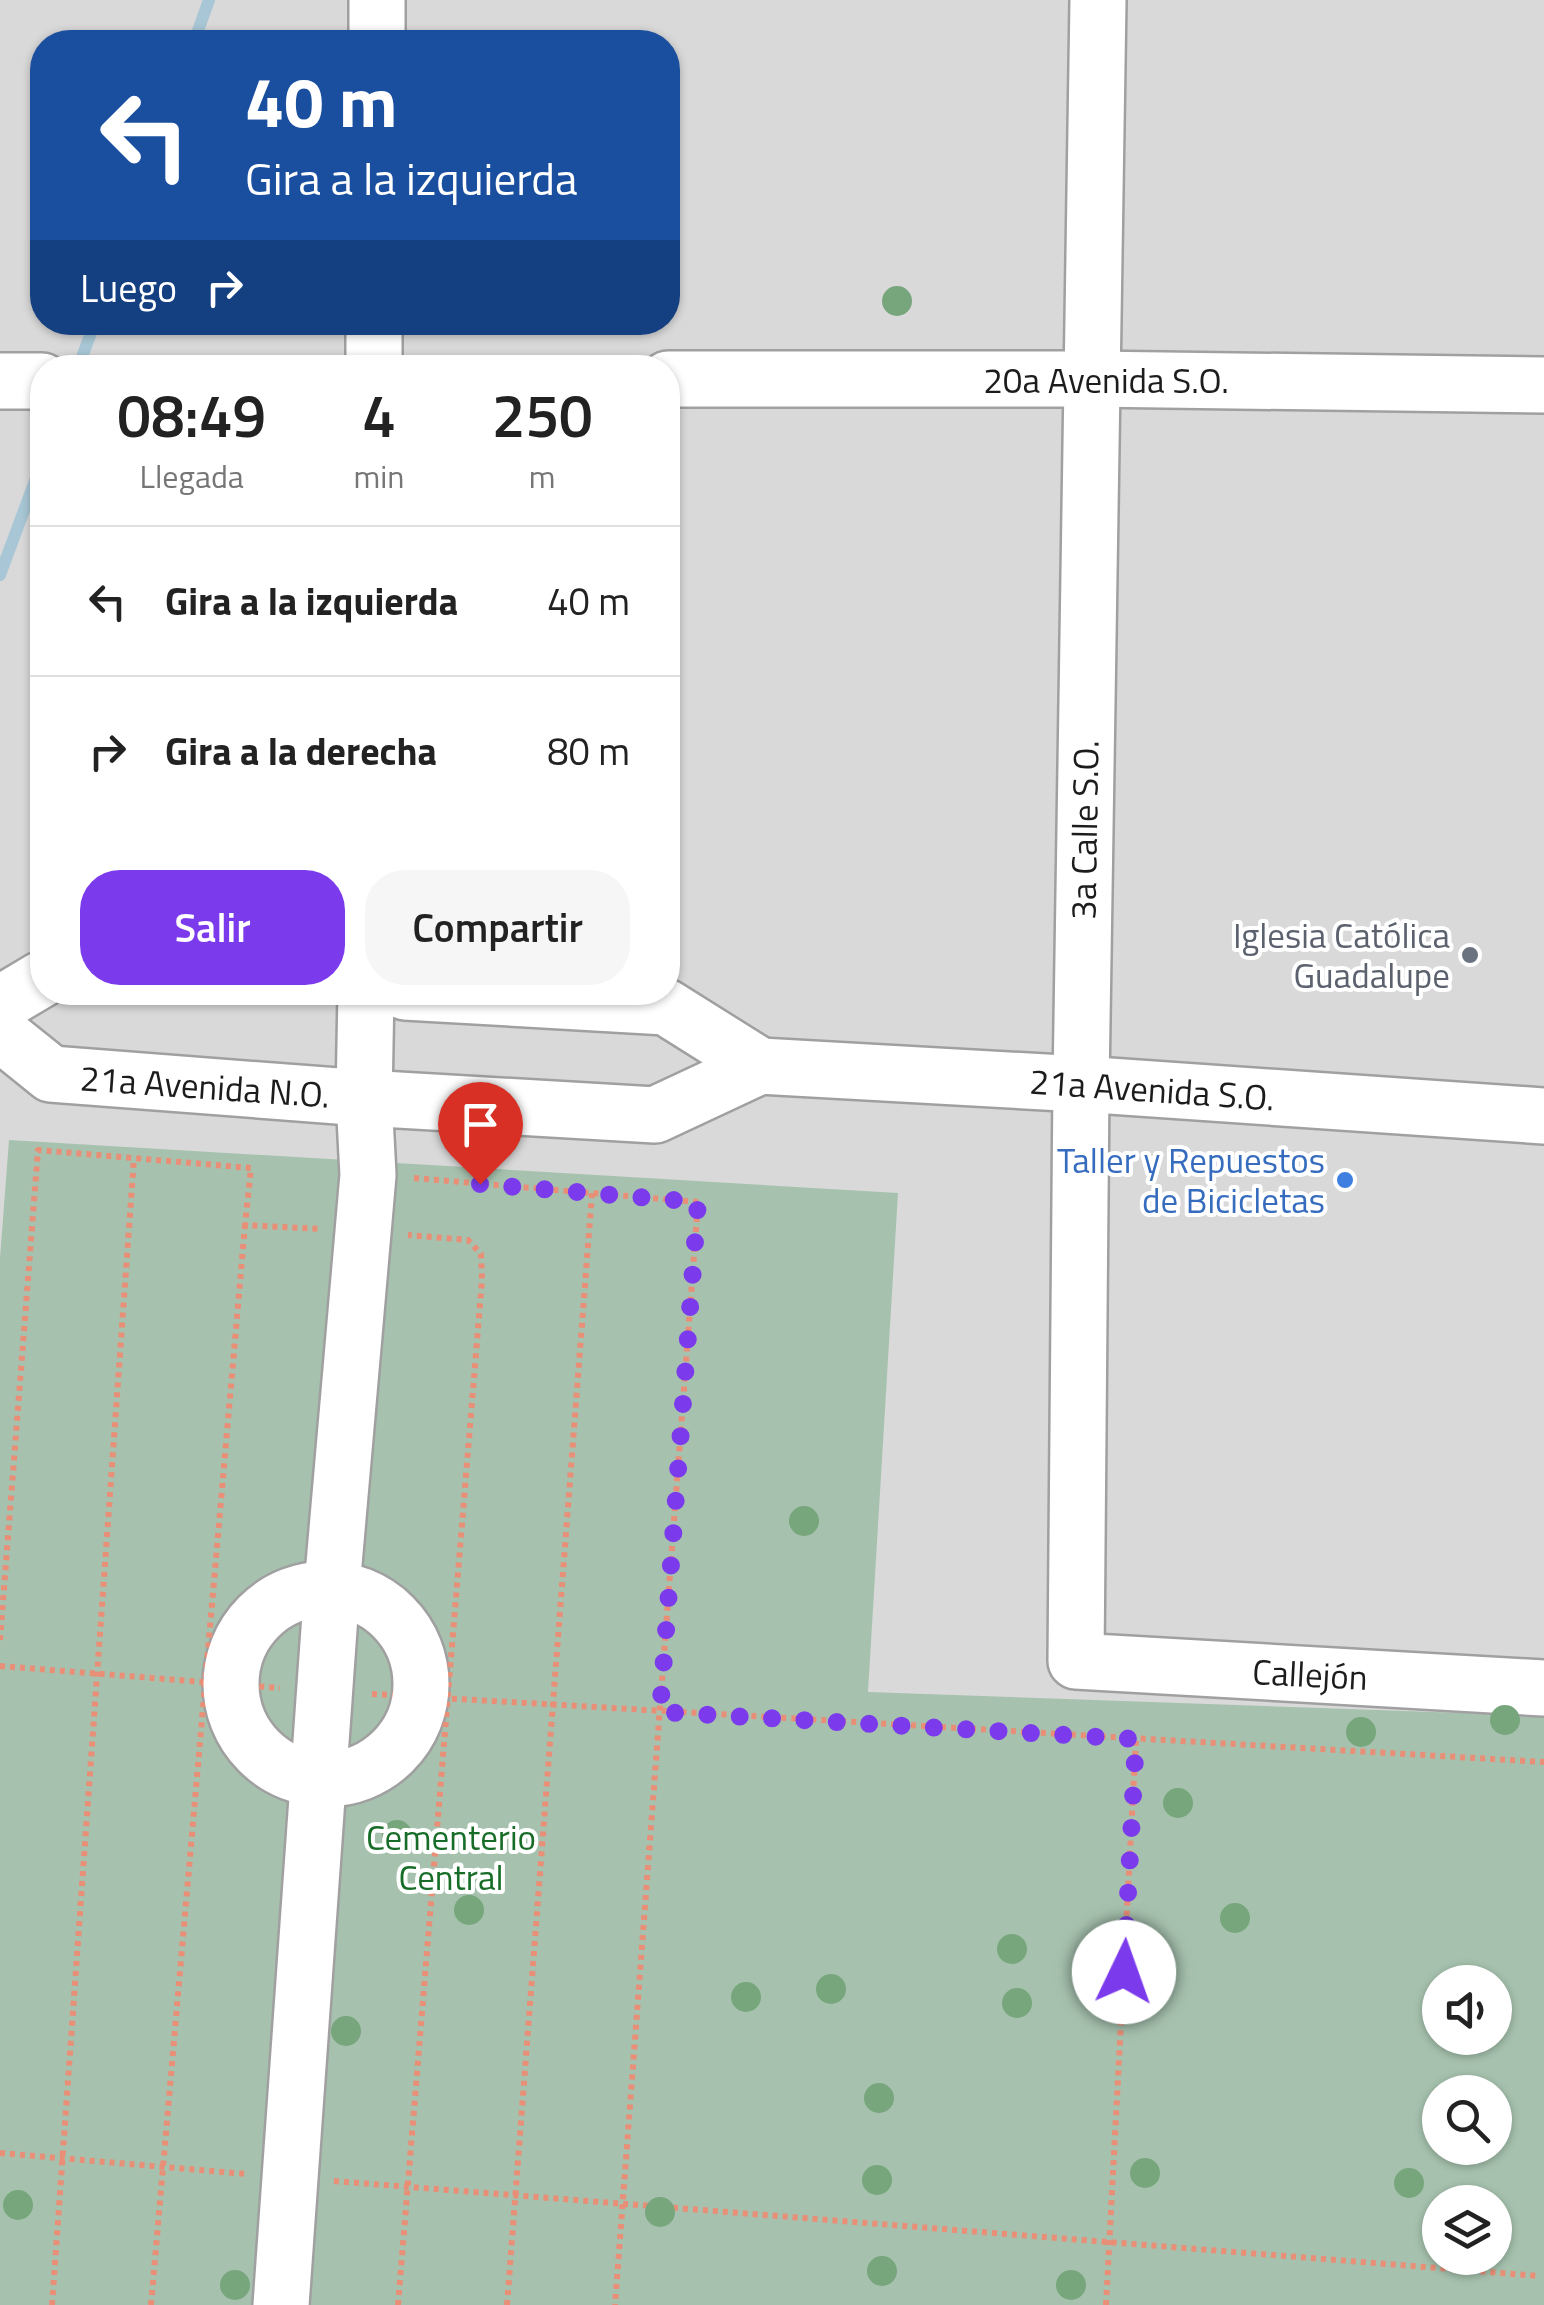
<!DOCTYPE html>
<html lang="es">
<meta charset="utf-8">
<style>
body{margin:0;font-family:"Titillium Web",sans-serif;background:#f6f6f6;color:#222;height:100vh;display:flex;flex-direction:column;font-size:38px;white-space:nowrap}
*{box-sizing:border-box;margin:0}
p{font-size:32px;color:#767676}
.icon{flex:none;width:55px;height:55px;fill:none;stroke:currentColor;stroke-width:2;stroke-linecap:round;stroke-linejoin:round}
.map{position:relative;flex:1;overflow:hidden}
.details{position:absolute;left:30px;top:355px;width:650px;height:650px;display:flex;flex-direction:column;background:#fff;border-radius:40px;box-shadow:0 2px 8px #0004}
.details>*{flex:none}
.hud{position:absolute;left:30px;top:30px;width:650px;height:305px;border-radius:40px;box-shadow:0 2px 8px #0004;background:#1a4fa0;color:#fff;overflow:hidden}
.controls{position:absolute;left:1422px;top:1965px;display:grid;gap:20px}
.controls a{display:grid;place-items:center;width:90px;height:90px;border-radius:50%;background:#fff;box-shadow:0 2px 8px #0004;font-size:50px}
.pin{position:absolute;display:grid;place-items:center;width:85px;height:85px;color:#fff;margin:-102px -42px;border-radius:50% 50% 50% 0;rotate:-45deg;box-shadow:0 0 10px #0007}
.pin .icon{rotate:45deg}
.me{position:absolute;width:110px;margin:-55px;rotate:3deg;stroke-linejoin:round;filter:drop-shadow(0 0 8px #0008)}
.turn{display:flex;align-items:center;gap:35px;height:210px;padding:0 50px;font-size:45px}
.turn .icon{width:130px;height:130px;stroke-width:2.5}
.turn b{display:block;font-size:70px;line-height:85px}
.then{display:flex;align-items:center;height:95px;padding:0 50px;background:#0003;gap:20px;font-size:38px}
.eta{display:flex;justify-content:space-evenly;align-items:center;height:170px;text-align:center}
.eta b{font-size:60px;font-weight:600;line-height:70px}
.primary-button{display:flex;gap:20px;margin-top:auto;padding:20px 50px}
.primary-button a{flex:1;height:115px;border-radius:40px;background:#7c3aed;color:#fff;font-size:40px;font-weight:600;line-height:115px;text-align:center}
.primary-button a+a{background:#f6f6f6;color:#222}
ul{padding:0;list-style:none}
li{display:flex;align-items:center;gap:30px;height:150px;padding:0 50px;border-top:2px solid #e0e0e0}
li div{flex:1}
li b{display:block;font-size:38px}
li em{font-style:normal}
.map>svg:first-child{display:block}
</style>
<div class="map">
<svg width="1544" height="2305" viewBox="0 0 1544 2305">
<rect width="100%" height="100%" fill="#eceae3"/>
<path fill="#dad9d9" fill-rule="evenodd" d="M0,0H1544V2305H0ZM42,42H668V322H42ZM42,368H668V992H42ZM1440,1982H1495V2038H1440ZM1440,2092H1495V2148H1440ZM1440,2202H1495V2258H1440Z"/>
<path fill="#a6c2ae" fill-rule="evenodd" d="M9,1140L898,1193L868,1692L1544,1716V2305H0V1258ZM1440,1982H1495V2038H1440ZM1440,2092H1495V2148H1440ZM1440,2202H1495V2258H1440Z"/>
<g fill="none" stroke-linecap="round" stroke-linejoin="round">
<g stroke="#a8c6d5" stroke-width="12">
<polyline points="194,42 209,0"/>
<polyline points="78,368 95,322"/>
<polyline points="0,575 42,462"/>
</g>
<g stroke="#a0a0a0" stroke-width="60">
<g id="minor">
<polyline points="1098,0 1081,1084 1076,1661 1544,1688"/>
<polyline points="377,42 377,0"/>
<polyline points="374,368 374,322"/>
<polyline points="668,379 1091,379 1544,385"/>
<polyline points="0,381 42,381"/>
<polyline points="405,992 666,1007 760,1066"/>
<polyline points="0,1004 42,979"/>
<polyline points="0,1033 51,1074 364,1098 655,1115 760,1066 1081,1084 1544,1116"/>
<circle cx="326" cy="1684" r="95"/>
<polyline points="281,2305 332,1587 368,1175 364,1098 366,992"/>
</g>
</g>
<g stroke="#e98e77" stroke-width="6" stroke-dasharray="5 5" stroke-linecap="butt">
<polyline points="414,1178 698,1202 615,2305"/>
<polyline points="0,1640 38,1150 251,1168 245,1225 320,1229"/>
<polyline points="0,1666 280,1688"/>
<polyline points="372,1694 1544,1762"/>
<polyline points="0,2153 247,2174"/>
<polyline points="334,2181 1539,2276"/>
<polyline points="52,2305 134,1158"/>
<polyline points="151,2305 245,1225"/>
<polyline points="398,2305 482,1280 481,1254 468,1240 408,1235"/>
<polyline points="507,2305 592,1193"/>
<polyline points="1106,2305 1136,1739"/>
</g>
<use href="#minor" stroke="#fff" stroke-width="55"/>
</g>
<g fill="#77a57c">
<circle cx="897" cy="301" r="15"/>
<circle cx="804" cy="1521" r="15"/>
<circle cx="1505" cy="1720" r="15"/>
<circle cx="1361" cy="1732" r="15"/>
<circle cx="1178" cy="1803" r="15"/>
<circle cx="397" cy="1835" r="15"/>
<circle cx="469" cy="1910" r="15"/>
<circle cx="1235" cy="1918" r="15"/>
<circle cx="1012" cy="1949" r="15"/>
<circle cx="831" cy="1989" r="15"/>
<circle cx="746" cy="1997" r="15"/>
<circle cx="1017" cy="2003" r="15"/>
<circle cx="346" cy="2031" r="15"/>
<circle cx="879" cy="2098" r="15"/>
<circle cx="1145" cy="2173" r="15"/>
<circle cx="877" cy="2180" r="15"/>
<circle cx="1409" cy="2183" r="15"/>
<circle cx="18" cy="2205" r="15"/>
<circle cx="660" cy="2212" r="15"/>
<circle cx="882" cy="2271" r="15"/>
<circle cx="235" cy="2285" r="15"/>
<circle cx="1071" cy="2285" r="15"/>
</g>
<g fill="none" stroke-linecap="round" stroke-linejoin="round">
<polyline stroke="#7c3aed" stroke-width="18" stroke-dasharray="0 32.4" points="480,1184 698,1202 660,1712 1136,1739 1124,1972"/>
</g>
<circle fill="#6b7280" stroke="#fff" stroke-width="4" cx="1470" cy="955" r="10"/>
<circle fill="#3f7fe0" stroke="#fff" stroke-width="4" cx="1345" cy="1180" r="10"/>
<g text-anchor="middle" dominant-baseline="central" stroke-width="8" stroke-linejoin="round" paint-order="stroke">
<g font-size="35" fill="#1c1c1c" stroke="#fff">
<text x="1106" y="380">20a Avenida S.O.</text>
<text transform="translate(1084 830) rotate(-89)">3a Calle S.O.</text>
<text transform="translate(205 1086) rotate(4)">21a Avenida N.O.</text>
<text transform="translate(1152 1089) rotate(4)">21a Avenida S.O.</text>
<text transform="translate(1310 1674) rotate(3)">Callejón</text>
</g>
<g font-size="35" fill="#5b616d" stroke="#fff" text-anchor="end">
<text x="1450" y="935">Iglesia Católica<tspan x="1450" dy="40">Guadalupe</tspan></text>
</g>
<g font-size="35" fill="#366cbe" stroke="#fff" text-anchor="end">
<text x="1325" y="1160">Taller y Repuestos<tspan x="1325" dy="40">de Bicicletas</tspan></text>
</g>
<g font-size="35" fill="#176d27" stroke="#fff">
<text x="451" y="1837">Cementerio<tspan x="451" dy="40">Central</tspan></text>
</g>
</g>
</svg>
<div class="controls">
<a><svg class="icon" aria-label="sound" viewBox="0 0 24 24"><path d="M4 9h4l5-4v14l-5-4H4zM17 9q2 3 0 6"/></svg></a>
<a><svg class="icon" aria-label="search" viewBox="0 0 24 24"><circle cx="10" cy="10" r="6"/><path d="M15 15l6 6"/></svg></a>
<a><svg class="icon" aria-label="layers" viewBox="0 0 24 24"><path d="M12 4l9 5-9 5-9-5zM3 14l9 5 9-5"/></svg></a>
</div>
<div class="pin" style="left:480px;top:1184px;background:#d93025"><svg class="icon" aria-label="arrive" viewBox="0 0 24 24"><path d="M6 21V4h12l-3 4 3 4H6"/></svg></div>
<svg class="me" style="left:1124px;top:1972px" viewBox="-20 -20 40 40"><circle r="19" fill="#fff"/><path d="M0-13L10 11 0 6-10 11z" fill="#7c3aed"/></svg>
<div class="hud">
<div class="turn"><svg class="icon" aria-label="left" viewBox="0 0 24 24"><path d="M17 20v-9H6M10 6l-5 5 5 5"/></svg><div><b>40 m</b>Gira a la izquierda</div></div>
<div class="then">Luego<svg class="icon" aria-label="right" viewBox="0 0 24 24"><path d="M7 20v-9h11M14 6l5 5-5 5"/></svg></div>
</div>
<section class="details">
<div class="eta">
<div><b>08:49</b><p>Llegada</p></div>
<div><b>4</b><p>min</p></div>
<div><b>250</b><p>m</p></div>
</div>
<ul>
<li><svg class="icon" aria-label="left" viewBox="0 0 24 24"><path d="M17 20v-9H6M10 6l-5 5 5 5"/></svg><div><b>Gira a la izquierda</b></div><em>40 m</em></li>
<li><svg class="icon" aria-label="right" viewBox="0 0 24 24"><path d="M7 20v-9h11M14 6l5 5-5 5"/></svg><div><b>Gira a la derecha</b></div><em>80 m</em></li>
</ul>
<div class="primary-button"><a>Salir</a><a>Compartir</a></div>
</section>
</div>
